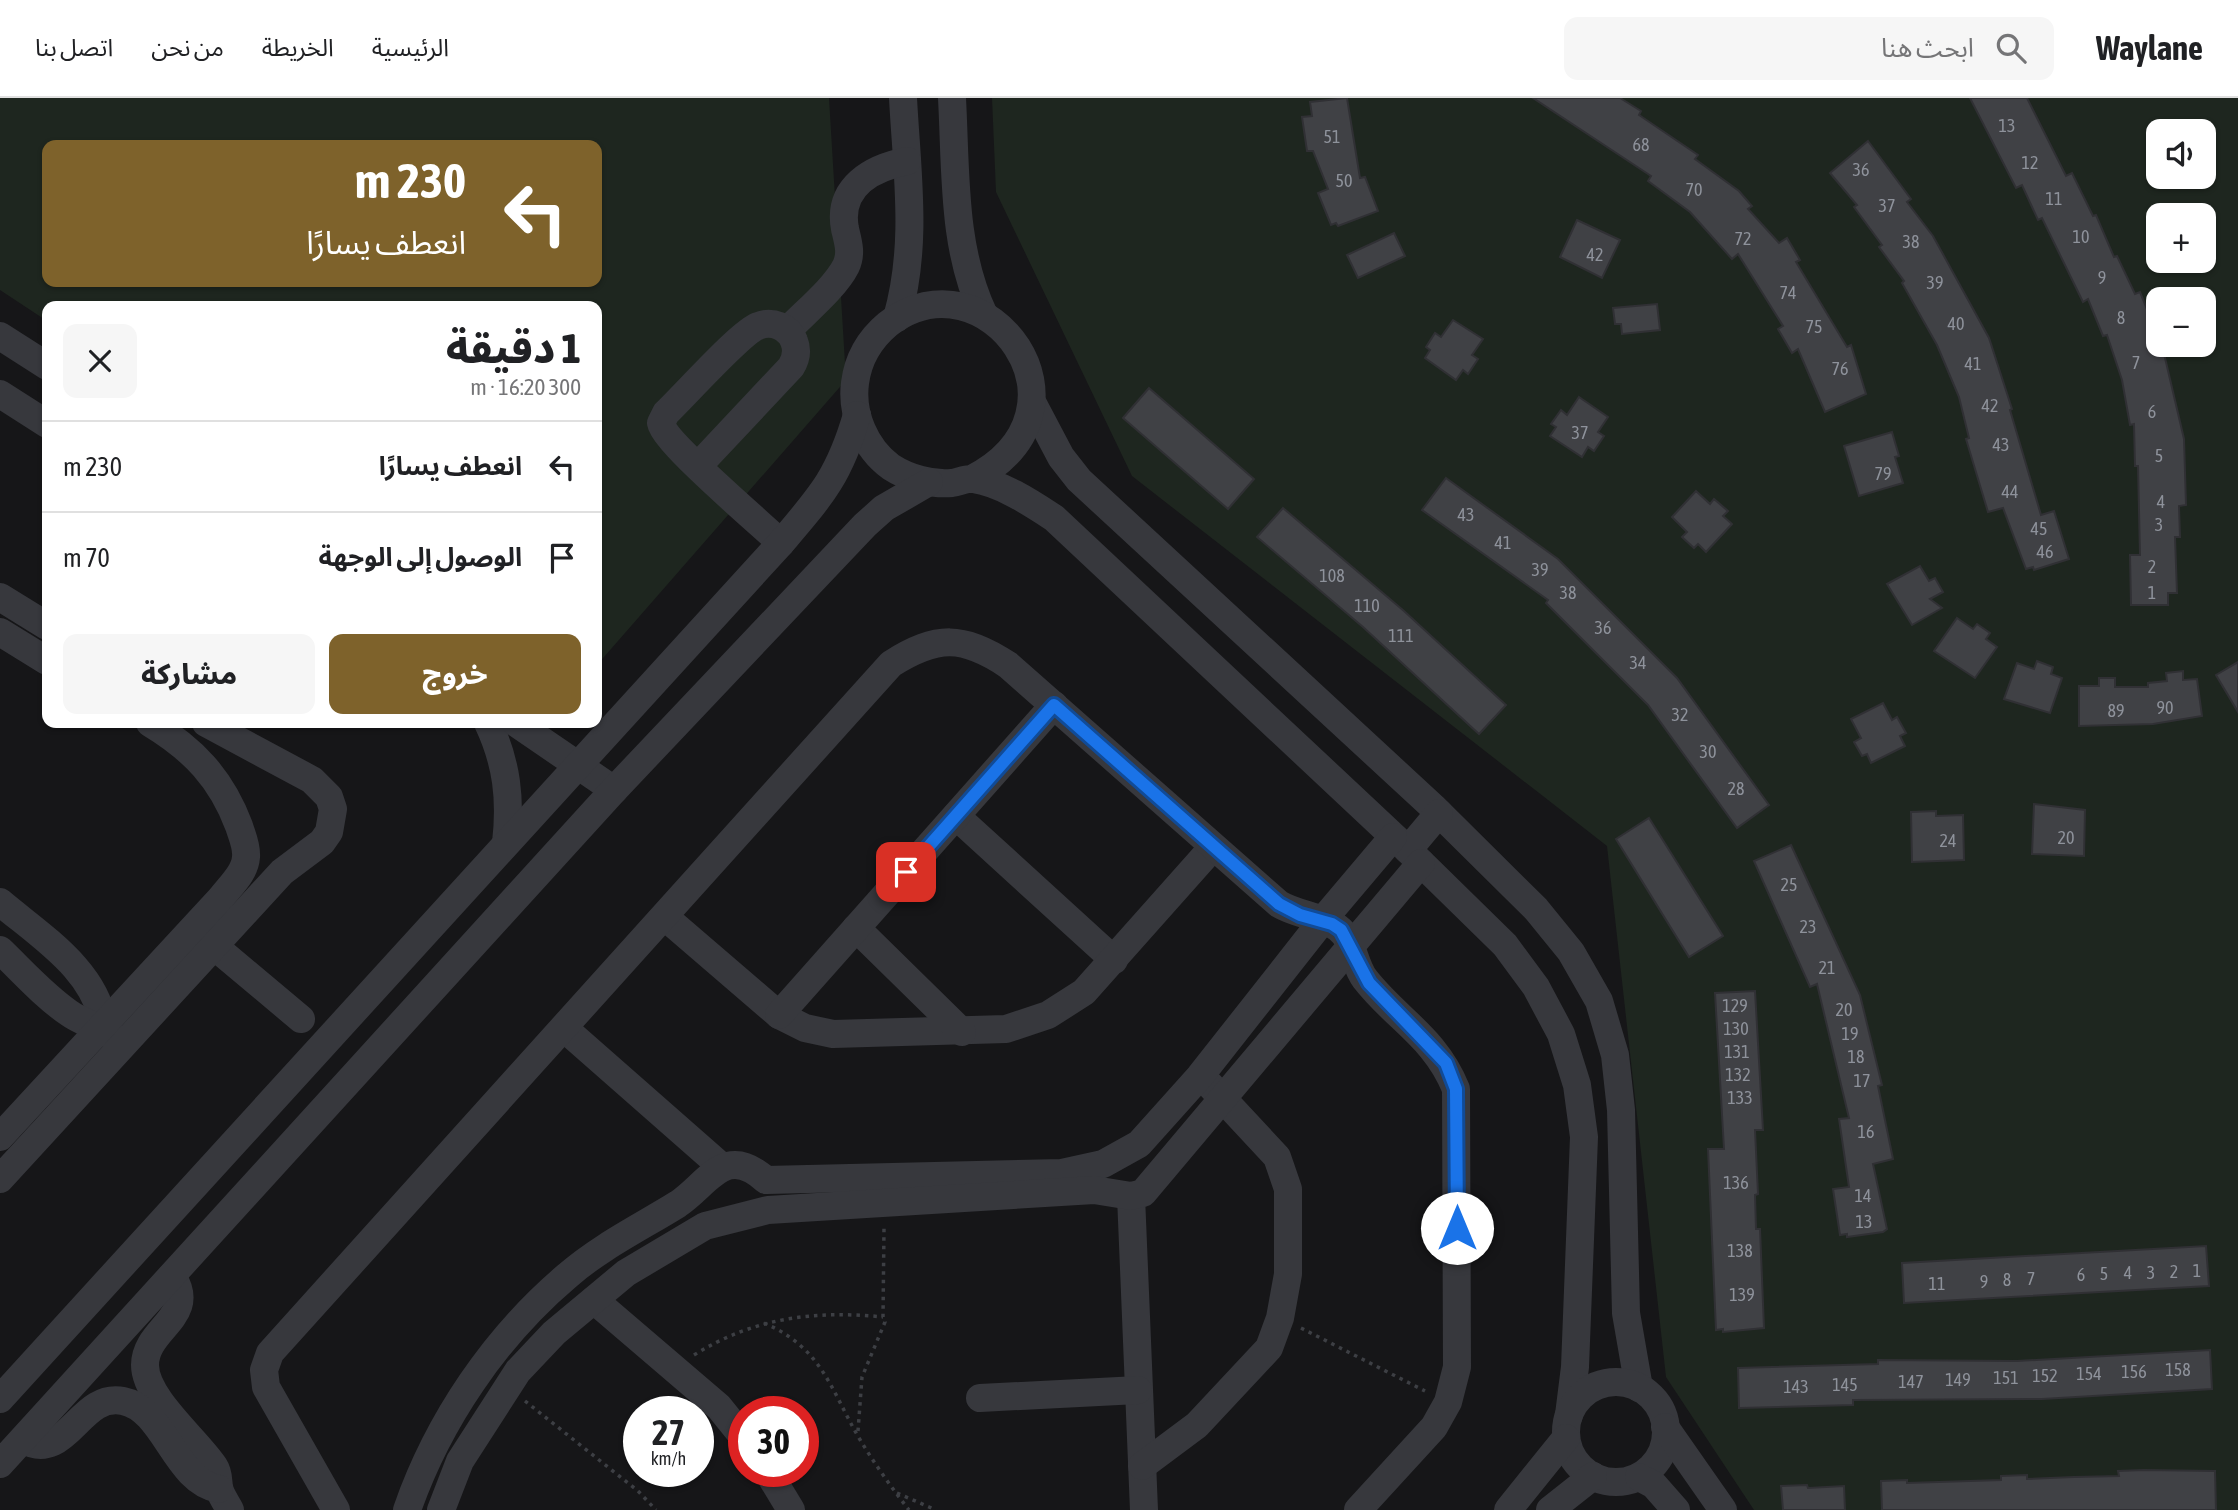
<!DOCTYPE html>
<html lang="ar">
<meta charset="utf-8">
<style>
body{margin:0;font-family:"Asap Condensed","Noto Sans Arabic",sans-serif;background:#f6f6f6;color:#202124;direction:rtl;height:100vh;display:flex;flex-direction:column;font-size:26px;white-space:nowrap}
*{box-sizing:border-box;margin:0}
p{font-size:23px;color:#757577}
.icon{flex:none;width:38px;height:38px;fill:none;stroke:currentColor;stroke-width:2;stroke-linecap:round;stroke-linejoin:round}
.map{position:relative;flex:1;overflow:hidden;direction:ltr}
.sheet{position:absolute;left:42px;top:203px;width:560px;height:427px;display:flex;flex-direction:column;background:#fff;border-radius:14px;box-shadow:0 2px 5px #0004;direction:rtl}
.sheet>*{flex:none}
.top-card{position:absolute;left:42px;top:42px;width:560px;height:147px;border-radius:14px;box-shadow:0 2px 5px #0004;direction:rtl;background:#7e622b;color:#fff;overflow:hidden}
.controls{position:absolute;left:2146px;top:21px;display:grid;gap:14px}
.controls a{display:grid;place-items:center;width:70px;height:70px;border-radius:14px;background:#fff;box-shadow:0 2px 5px #0004;font-size:35px}
.speed{position:absolute;left:623px;top:1298px;display:flex;gap:14px;font-size:35px;font-weight:700;text-align:center}
.speed>*{display:grid;place-content:center;width:91px;height:91px;border-radius:50%;background:#fff;box-shadow:0 2px 5px #0004;line-height:1}
.speed small{font-size:18px;font-weight:400}
.speed .limit{border:10px solid #d22;background:#fff;color:#111}
.pin{position:absolute;display:grid;place-items:center;width:60px;height:60px;color:#fff;margin:-30px;border-radius:14px;box-shadow:0 4px 10px #0006}
.me{position:absolute;width:77px;margin:-38px;rotate:0deg;stroke-linejoin:round;filter:drop-shadow(0 0 5px #0008)}
.turn{display:flex;align-items:center;gap:24px;height:147px;padding:0 21px;font-size:32px}
.turn .icon{width:91px;height:91px;stroke-width:2.5}
.turn b{display:block;font-size:49px;line-height:60px}
.round{display:grid;place-items:center;flex:none;width:74px;height:74px;border-radius:14px;background:#f6f6f6}
.summary{display:flex;align-items:center;justify-content:space-between;height:119px;padding:0 21px}
h1{font-size:42px;font-weight:800;line-height:52px}
.button{display:flex;gap:14px;margin-top:auto;padding:14px 21px}
.button a{flex:1;height:80px;border-radius:14px;background:#7e622b;color:#fff;font-size:28px;font-weight:800;line-height:80px;text-align:center}
.button a+a{background:#f6f6f6;color:#202124}
ul{padding:0;list-style:none}
li{display:flex;align-items:center;gap:21px;height:91px;padding:0 21px;border-top:2px solid #e0e0e0}
li div{flex:1}
li b{display:block;font-size:26px}
li em{font-style:normal}
header{display:flex;align-items:center;gap:42px;box-sizing:border-box;height:98px;padding:0 35px;background:#fff;border-bottom:2px solid #e0e0e0}
header strong{font-size:33px}
nav{display:flex;gap:38px;margin-inline-start:auto;font-size:24px}
.search{width:490px;height:63px;background:#f6f6f6;display:flex;align-items:center;gap:18px;box-sizing:border-box;padding:0 24px;border-radius:14px;color:#757577;font-size:26px}
.map>svg:first-child{display:block}
</style>
<header>
<strong>Waylane</strong>
<div class="search"><svg class="icon" aria-label="search" viewBox="0 0 24 24"><circle cx="10" cy="10" r="6"/><path d="M15 15l6 6"/></svg>ابحث هنا</div>
<nav><a>الرئيسية</a><a>الخريطة</a><a>من نحن</a><a>اتصل بنا</a></nav>
</header>
<div class="map">
<svg width="2238" height="1412" viewBox="0 0 2238 1412">
<rect width="100%" height="100%" fill="#161618"/>
<g fill="#1e261f" fill-rule="evenodd">
<path d="M0,0H829L846,282L597,567V208H47V223L0,192ZM47,47H597V184H47Z"/>
<path d="M992,0H2238V1412H1754L1666,1279L1607,748L1132,378L996,94ZM2158,33H2203V79H2158ZM2158,117H2203V163H2158ZM2158,201H2203V247H2158Z"/>
</g>
<g fill="#404145" stroke="#303034" stroke-width="2">
<polygon points="1347,0 1360,80 1365,79 1378,113 1338,128 1336,125 1331,127 1318,95 1328,91 1313,53 1307,53 1302,19 1312,18 1310,4"/>
<polygon points="1533,0 1620,0 1641,13 1639,17 1698,57 1695,61 1739,93 1752,108 1748,111 1779,145 1787,140 1800,162 1796,164 1847,249 1851,247 1866,296 1825,314 1798,251 1792,255 1778,231 1783,228 1738,156 1732,161 1690,114 1648,83 1651,78"/>
<polygon points="1970,0 2027,0 2066,78 2072,75 2093,118 2096,117 2114,159 2117,158 2135,196 2140,194 2158,238 2158,247 2162,247 2184,341 2186,407 2179,408 2180,439 2175,439 2177,495 2168,495 2168,507 2131,507 2130,457 2140,457 2138,368 2135,368 2134,326 2130,327 2122,282 2107,237 2103,238 2088,201 2083,204 2042,120 2038,122 2022,87 2016,90"/>
<polygon points="1868,43 1911,101 1907,104 1933,138 1989,240 2012,311 2010,312 2041,417 2054,413 2069,461 2034,472 2033,469 2026,471 2003,410 1988,414 1966,341 1969,340 1959,299 1937,247 1902,185 1904,183 1879,149 1882,147 1854,109 1857,107 1830,75"/>
<polygon points="1577,122 1620,142 1602,180 1560,159"/>
<polygon points="1394,135 1405,158 1358,180 1347,157"/>
<polygon points="1657,206 1660,232 1622,236 1621,226 1615,226 1613,210"/>
<polygon points="1453,222 1483,241 1472,257 1478,261 1468,276 1463,272 1456,282 1425,260 1430,252 1426,249 1435,235 1441,239"/>
<polygon points="1149,290 1254,381 1228,411 1123,320"/>
<polygon points="1579,299 1608,319 1598,334 1604,338 1594,353 1588,349 1582,359 1550,338 1556,329 1551,326 1561,312 1567,317"/>
<polygon points="1892,334 1899,358 1895,359 1903,385 1859,398 1844,348"/>
<polygon points="1446,380 1558,461 1677,580 1769,707 1737,730 1648,607 1546,505 1548,502 1422,412"/>
<polygon points="1696,393 1710,406 1714,401 1728,413 1723,418 1732,426 1706,454 1698,446 1694,450 1682,439 1687,434 1672,419"/>
<polygon points="1283,410 1404,513 1506,607 1479,636 1363,529 1257,439"/>
<polygon points="1920,468 1929,483 1935,480 1943,494 1930,501 1942,510 1912,527 1887,486"/>
<polygon points="1957,520 1973,531 1977,526 1990,535 1986,541 1997,549 1975,580 1934,553"/>
<polygon points="2037,563 2053,569 2051,576 2062,580 2050,615 2004,601 2017,565 2034,571"/>
<polygon points="2238,564 2238,614 2216,577"/>
<polygon points="2183,573 2183,582 2197,581 2202,618 2153,626 2079,628 2079,588 2099,588 2099,580 2115,580 2115,589 2148,589 2148,585 2167,583 2166,575"/>
<polygon points="1883,605 1892,622 1897,619 1906,635 1900,638 1905,648 1871,665 1867,656 1862,658 1854,644 1861,640 1851,621"/>
<polygon points="2034,706 2085,712 2084,758 2032,756"/>
<polygon points="1936,713 1936,718 1963,717 1964,762 1912,764 1911,714"/>
<polygon points="1649,720 1723,838 1689,859 1616,741"/>
<polygon points="1791,747 1860,897 1869,934 1882,987 1878,988 1893,1061 1873,1066 1887,1131 1883,1134 1847,1139 1847,1136 1840,1137 1833,1091 1849,1089 1839,1021 1849,1020 1817,886 1810,889 1754,763"/>
<polygon points="1755,893 1763,1032 1755,1032 1758,1096 1755,1097 1756,1131 1760,1131 1764,1230 1723,1234 1723,1231 1716,1232 1708,1051 1724,1051 1715,895"/>
<polygon points="2206,1148 2209,1188 1904,1205 1902,1165"/>
<polygon points="2210,1252 2212,1291 2042,1301 1853,1302 1853,1307 1739,1310 1738,1270 1878,1266 1878,1262 2017,1263"/>
<polygon points="2144,1372 2215,1373 2216,1412 1882,1412 1881,1383 1907,1382 1907,1385 2001,1382 2001,1378 2027,1377 2027,1381 2074,1379 2119,1378 2118,1373"/>
<polygon points="1807,1387 1808,1390 1844,1388 1845,1412 1783,1412 1781,1388"/>
</g>
<g fill="none" stroke-linecap="round" stroke-linejoin="round">
<g stroke="#3d3f44" stroke-width="3.5" stroke-dasharray="3.5 5" stroke-linecap="butt">
<path d="M764,1225C822,1250 830,1290 859,1340C874,1365 891,1389 909,1412"/>
<polyline points="1301,1230 1425,1293"/>
<path d="M694,1257C753,1220 814,1212 883,1219"/>
<polyline points="525,1303 638,1393 656,1412"/>
<polyline points="858,1333 862,1279 885,1224 883,1219 884,1130"/>
<polyline points="897,1395 936,1412"/>
</g>
<g stroke="#37383d" stroke-width="28">
<path d="M952,0C956,73 952,150 984,217"/>
<path d="M897,220C918,146 907,76 903,0"/>
<path d="M787,233C804,215 835,190 846,168C852,155 848,144 845,131C837,89 872,70 907,63"/>
<polyline points="0,238 47,268"/>
<polyline points="0,296 47,326"/>
<polyline points="1032,304 1061,359 1079,382 1433,709 1536,811 1571,854 1599,903 1615,957 1621,1012 1626,1215 1639,1290"/>
<path d="M698,368L791,269C796,261 798,253 794,243C789,229 772,222 758,228C741,234 684,298 666,315L661,325C664,344 761,426 781,445"/>
<path d="M972,381C1106,312 986,150 888,226C870,241 858,261 855,285C851,316 865,350 891,369C908,380 932,387 952,385C959,384 966,380 973,381C1001,385 1031,405 1054,420L1408,752L1505,847L1536,889L1561,936L1577,987L1584,1039L1575,1269L1569,1317"/>
<polyline points="0,499 47,528"/>
<polyline points="0,534 47,563"/>
<path d="M488,625C507,665 511,702 506,745"/>
<polyline points="516,625 614,692"/>
<polyline points="956,718 1114,862"/>
<polyline points="1408,752 1439,715"/>
<path d="M0,804C40,838 98,873 104,930"/>
<polyline points="665,819 779,917 805,930 833,936 1006,931 1048,917 1084,894 1213,749"/>
<polyline points="856,830 962,934"/>
<polyline points="214,848 301,921"/>
<path d="M0,852C22,873 44,898 69,915C84,926 101,928 116,941"/>
<polyline points="779,917 1054,607"/>
<polyline points="565,931 722,1069"/>
<path d="M0,1039L221,800C230,788 245,775 246,759C247,748 242,738 239,728C221,680 193,651 150,625"/>
<polyline points="0,1081 282,774 322,744 329,734 333,711 329,699 312,682 206,625"/>
<polyline points="1131,1098 1144,1412"/>
<path d="M172,1178C199,1219 145,1230 145,1267C145,1300 196,1341 214,1368C220,1377 217,1384 220,1393C222,1399 227,1406 230,1412"/>
<polyline points="594,1202 719,1309 744,1340"/>
<circle cx="1616" cy="1334" r="50"/>
<polyline points="980,1300 1138,1292"/>
<path d="M0,1301L781,445C821,398 839,379 857,317"/>
<polyline points="1665,1329 1723,1412"/>
<path d="M23,1342C68,1366 79,1294 123,1303C165,1311 175,1384 219,1391"/>
<polyline points="0,1366 614,692 865,427 884,410 929,384"/>
<polyline points="1142,1368 1197,1327 1269,1250 1280,1220 1288,1176 1288,1091 1277,1059 1210,987"/>
<polyline points="768,1374 791,1412"/>
<polyline points="1639,1379 1654,1387 1676,1412"/>
<path d="M336,1412L266,1289L264,1272L270,1255L891,566C937,537 963,537 1008,567L1279,806C1297,817 1322,818 1338,830C1354,842 1353,865 1365,881C1397,922 1435,939 1456,991L1457,1269L1448,1304L1434,1329L1358,1412"/>
<path d="M407,1412C438,1323 495,1239 567,1178C600,1149 641,1129 678,1106C709,1085 725,1045 766,1082L1062,1075L1103,1066L1139,1046L1200,978L1322,823L1393,739"/>
<polyline points="441,1412 460,1363 518,1273 554,1235 626,1175 705,1128 768,1112 1094,1092 1131,1098 1143,1095 1421,765"/>
<polyline points="1508,1412 1566,1340"/>
<polyline points="1550,1412 1593,1378"/>
</g>
</g>
<g fill="none" stroke-linecap="round" stroke-linejoin="round">
<g stroke="#114b97" stroke-width="18">
<polyline id="route" points="906,774 1054,607 1279,806 1300,817 1332,826 1341,832 1369,885 1446,965 1456,991 1457,1130"/>
</g>
<use href="#route" stroke="#1a73e8" stroke-width="12"/>
</g>
<g text-anchor="middle" dominant-baseline="central" stroke-width="6" stroke-linejoin="round" paint-order="stroke">
<g font-size="18" fill="#8e929b">
<text x="2007" y="27">13</text>
<text x="1332" y="38">51</text>
<text x="1641" y="46">68</text>
<text x="2030" y="64">12</text>
<text x="1861" y="71">36</text>
<text x="1344" y="82">50</text>
<text x="1694" y="91">70</text>
<text x="2054" y="100">11</text>
<text x="1887" y="107">37</text>
<text x="2081" y="138">10</text>
<text x="1743" y="140">72</text>
<text x="1911" y="143">38</text>
<text x="1595" y="156">42</text>
<text x="2102" y="179">9</text>
<text x="1935" y="184">39</text>
<text x="1788" y="194">74</text>
<text x="2121" y="219">8</text>
<text x="1956" y="225">40</text>
<text x="1814" y="228">75</text>
<text x="2136" y="264">7</text>
<text x="1973" y="265">41</text>
<text x="1840" y="270">76</text>
<text x="1990" y="307">42</text>
<text x="2152" y="313">6</text>
<text x="1580" y="334">37</text>
<text x="2001" y="346">43</text>
<text x="2159" y="357">5</text>
<text x="1883" y="375">79</text>
<text x="2010" y="393">44</text>
<text x="2161" y="403">4</text>
<text x="1466" y="416">43</text>
<text x="2159" y="426">3</text>
<text x="2039" y="430">45</text>
<text x="1503" y="444">41</text>
<text x="2045" y="453">46</text>
<text x="2152" y="468">2</text>
<text x="1540" y="471">39</text>
<text x="1332" y="477">108</text>
<text x="1568" y="494">38</text>
<text x="2152" y="494">1</text>
<text x="1367" y="507">110</text>
<text x="1603" y="529">36</text>
<text x="1401" y="537">111</text>
<text x="1638" y="564">34</text>
<text x="2165" y="609">90</text>
<text x="2116" y="612">89</text>
<text x="1680" y="616">32</text>
<text x="1708" y="653">30</text>
<text x="1736" y="690">28</text>
<text x="2066" y="739">20</text>
<text x="1948" y="742">24</text>
<text x="1789" y="786">25</text>
<text x="1808" y="828">23</text>
<text x="1827" y="869">21</text>
<text x="1735" y="907">129</text>
<text x="1844" y="911">20</text>
<text x="1736" y="930">130</text>
<text x="1850" y="935">19</text>
<text x="1737" y="953">131</text>
<text x="1856" y="958">18</text>
<text x="1738" y="976">132</text>
<text x="1862" y="982">17</text>
<text x="1740" y="999">133</text>
<text x="1866" y="1033">16</text>
<text x="1736" y="1084">136</text>
<text x="1863" y="1097">14</text>
<text x="1864" y="1123">13</text>
<text x="1740" y="1152">138</text>
<text x="2197" y="1172">1</text>
<text x="2174" y="1173">2</text>
<text x="2128" y="1174">4</text>
<text x="2151" y="1174">3</text>
<text x="2104" y="1175">5</text>
<text x="2081" y="1176">6</text>
<text x="2031" y="1180">7</text>
<text x="2007" y="1181">8</text>
<text x="1984" y="1183">9</text>
<text x="1937" y="1185">11</text>
<text x="1742" y="1196">139</text>
<text x="2178" y="1271">158</text>
<text x="2134" y="1273">156</text>
<text x="2089" y="1275">154</text>
<text x="2045" y="1277">152</text>
<text x="2006" y="1279">151</text>
<text x="1958" y="1281">149</text>
<text x="1911" y="1283">147</text>
<text x="1845" y="1286">145</text>
<text x="1796" y="1288">143</text>
</g>
</g>
</svg>
<div class="controls">
<a><svg class="icon" aria-label="sound" viewBox="0 0 24 24"><path d="M4 9h4l5-4v14l-5-4H4zM17 9q2 3 0 6"/></svg></a>
<a>+</a>
<a>−</a>
</div>
<div class="speed"><div>27<small>km/h</small></div><div class="limit">30</div></div>
<div class="pin" style="left:906px;top:774px;background:#d93025"><svg class="icon" aria-label="arrive" viewBox="0 0 24 24"><path d="M6 21V4h12l-3 4 3 4H6"/></svg></div>
<svg class="me" style="left:1457px;top:1130px" viewBox="-20 -20 40 40"><circle r="19" fill="#fff"/><path d="M0-13L10 11 0 6-10 11z" fill="#1a73e8"/></svg>
<div class="top-card">
<div class="turn"><svg class="icon" aria-label="left" viewBox="0 0 24 24"><path d="M17 20v-9H6M10 6l-5 5 5 5"/></svg><div><b>230 m</b>انعطف يسارًا</div></div>
</div>
<section class="sheet">
<div class="summary"><div><h1>1 دقيقة</h1><p>300 m · 16:20</p></div><a class="round"><svg class="icon" aria-label="close" viewBox="0 0 24 24"><path d="M6 6l12 12M18 6L6 18"/></svg></a></div>
<ul>
<li><svg class="icon" aria-label="left" viewBox="0 0 24 24"><path d="M17 20v-9H6M10 6l-5 5 5 5"/></svg><div><b>انعطف يسارًا</b></div><em>230 m</em></li>
<li><svg class="icon" aria-label="arrive" viewBox="0 0 24 24"><path d="M6 21V4h12l-3 4 3 4H6"/></svg><div><b>الوصول إلى الوجهة</b></div><em>70 m</em></li>
</ul>
<div class="button"><a>خروج</a><a>مشاركة</a></div>
</section>
</div>
